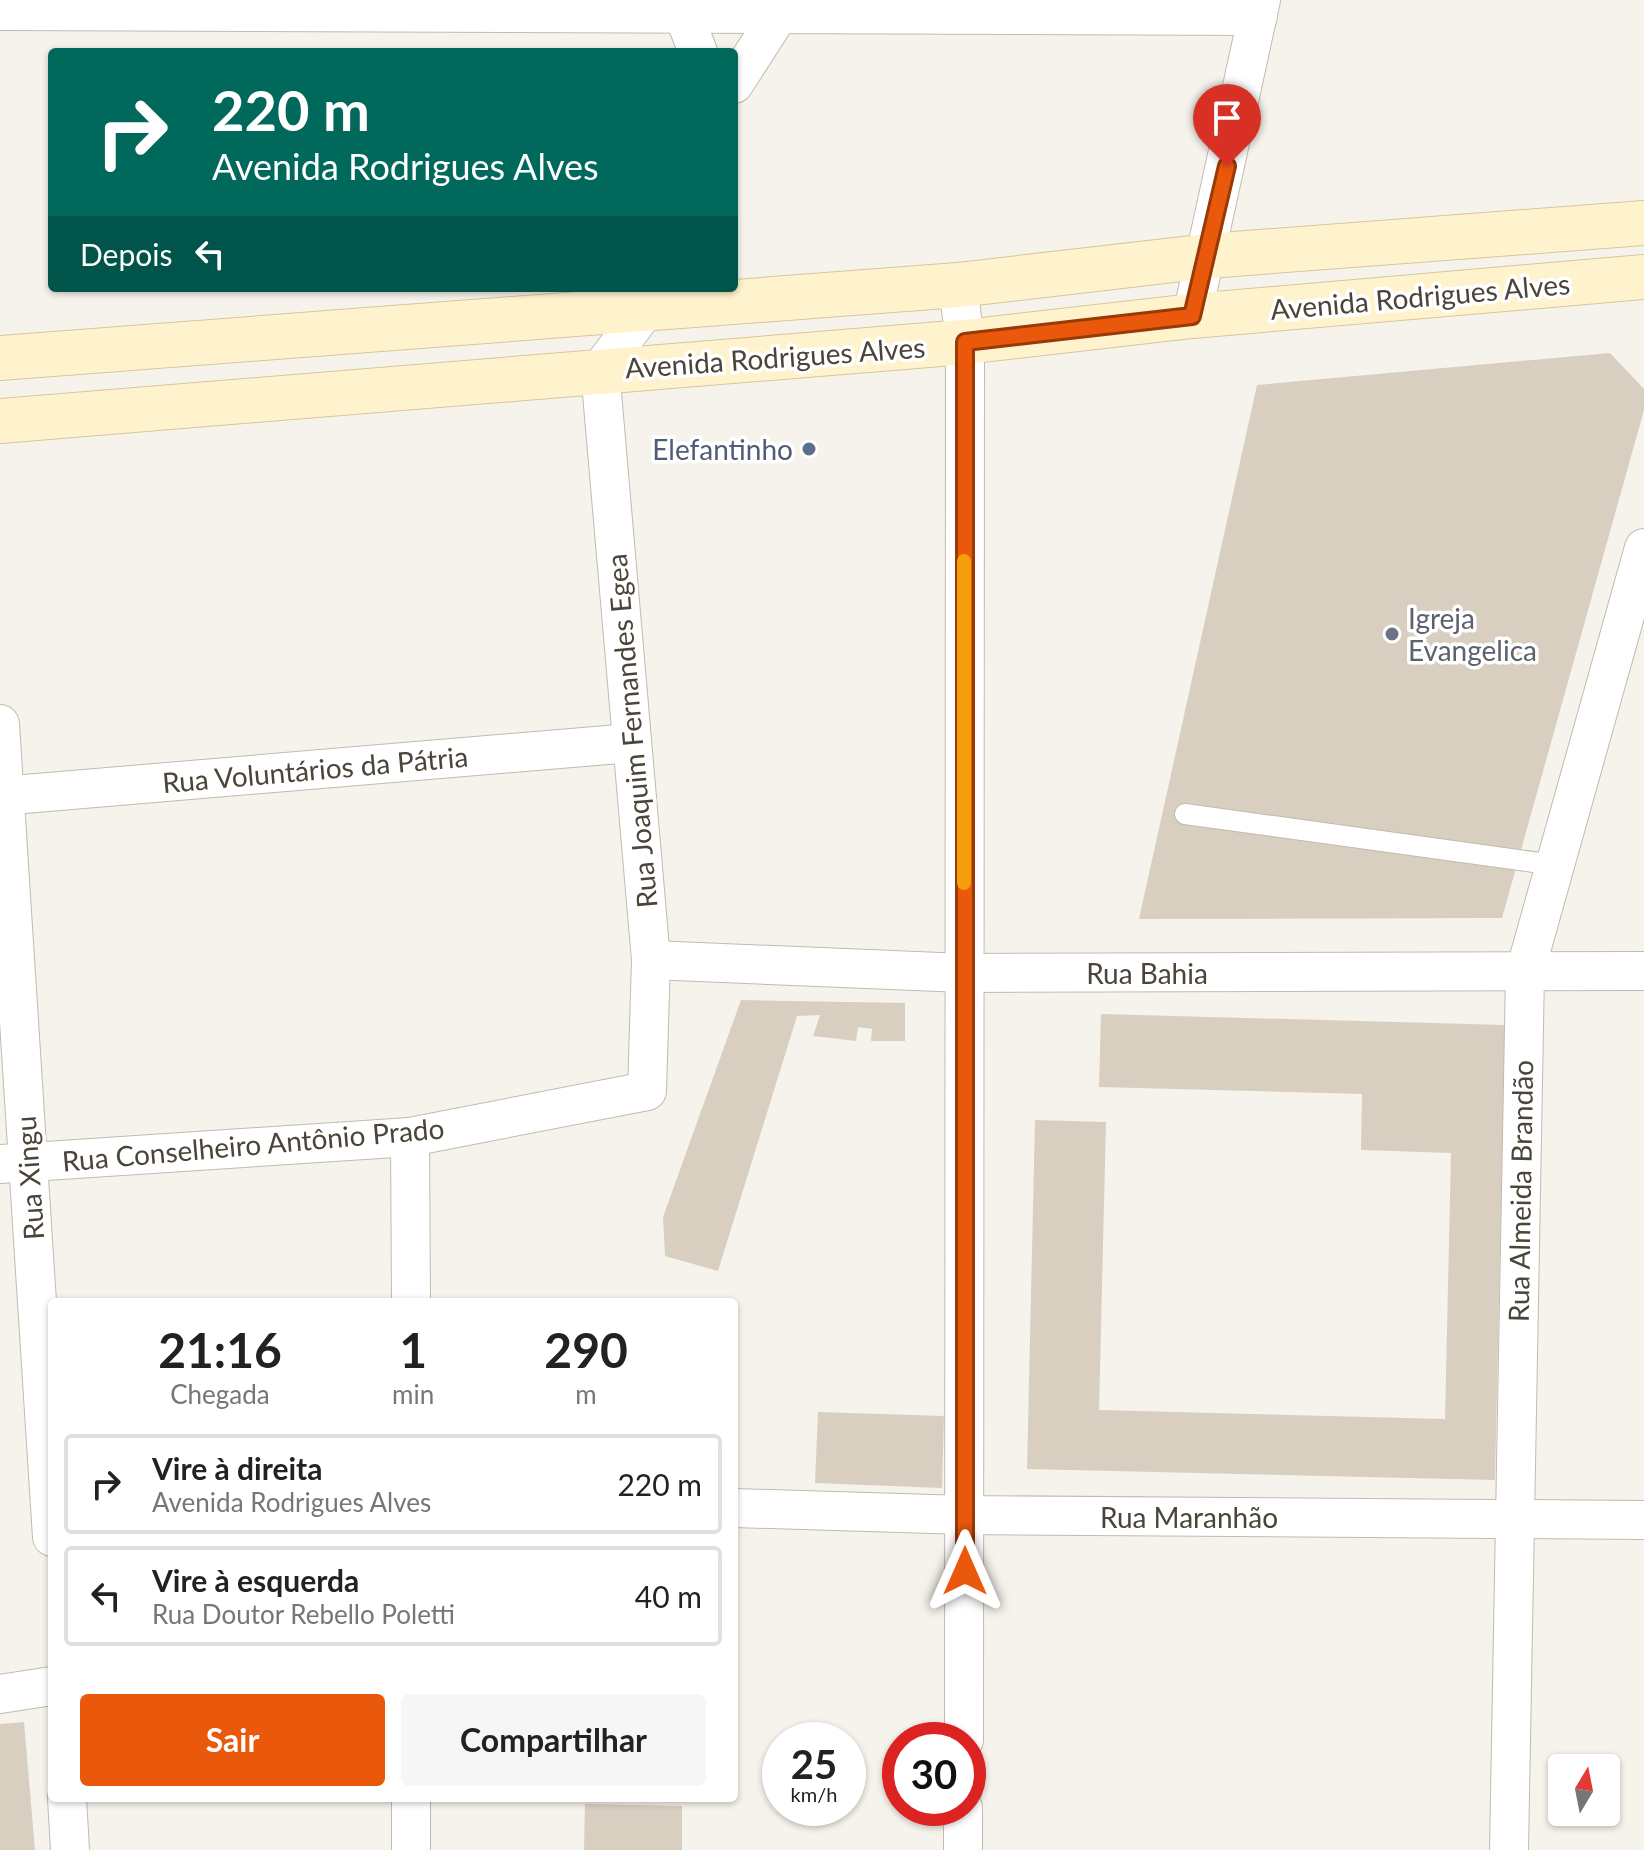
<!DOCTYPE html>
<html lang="pt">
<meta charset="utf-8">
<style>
body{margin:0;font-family:Lato,sans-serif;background:#f6f6f6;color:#222;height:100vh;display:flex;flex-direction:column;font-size:30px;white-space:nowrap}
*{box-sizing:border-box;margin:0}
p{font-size:26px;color:#767676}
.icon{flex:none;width:44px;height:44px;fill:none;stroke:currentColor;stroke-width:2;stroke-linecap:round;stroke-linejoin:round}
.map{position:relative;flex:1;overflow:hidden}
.details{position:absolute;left:48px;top:1298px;width:690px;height:504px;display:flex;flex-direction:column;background:#fff;border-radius:8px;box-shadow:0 2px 6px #0004}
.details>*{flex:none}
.guide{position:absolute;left:48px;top:48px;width:690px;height:244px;border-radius:8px;box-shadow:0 2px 6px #0004;background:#00695c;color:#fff;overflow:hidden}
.needle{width:52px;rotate:10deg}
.tools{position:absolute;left:1548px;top:1754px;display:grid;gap:16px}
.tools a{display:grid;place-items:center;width:72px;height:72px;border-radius:8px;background:#fff;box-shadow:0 2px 6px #0004;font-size:40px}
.speed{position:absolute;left:762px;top:1722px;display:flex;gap:16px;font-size:40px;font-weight:700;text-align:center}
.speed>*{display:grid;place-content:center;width:104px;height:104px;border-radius:50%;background:#fff;box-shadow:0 2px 6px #0004;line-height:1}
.speed small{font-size:20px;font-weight:400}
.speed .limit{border:12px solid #d22;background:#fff;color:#111}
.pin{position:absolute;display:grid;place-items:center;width:68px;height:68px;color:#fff;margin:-82px -34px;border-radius:50% 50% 50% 0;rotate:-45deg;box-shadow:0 0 8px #0007}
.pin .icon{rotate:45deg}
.me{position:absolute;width:88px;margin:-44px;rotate:0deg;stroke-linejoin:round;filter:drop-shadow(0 0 6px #0008)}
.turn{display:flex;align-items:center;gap:28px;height:168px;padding:0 32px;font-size:36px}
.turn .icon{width:104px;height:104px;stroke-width:2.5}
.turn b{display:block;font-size:56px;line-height:68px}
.then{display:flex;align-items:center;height:76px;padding:0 32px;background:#0003;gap:16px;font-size:30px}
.eta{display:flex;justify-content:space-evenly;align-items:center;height:136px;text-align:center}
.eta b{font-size:48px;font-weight:700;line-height:56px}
.button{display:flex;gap:16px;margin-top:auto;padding:16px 32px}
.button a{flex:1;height:92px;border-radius:8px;background:#ea580c;color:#fff;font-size:32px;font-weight:700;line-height:92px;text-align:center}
.button a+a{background:#f6f6f6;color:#222}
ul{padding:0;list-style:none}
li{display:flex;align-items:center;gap:24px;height:100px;margin:0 16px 12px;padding:0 16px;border:4px solid #e0e0e0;border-radius:8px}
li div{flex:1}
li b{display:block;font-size:30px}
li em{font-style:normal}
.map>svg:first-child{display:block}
</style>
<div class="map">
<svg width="1644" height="1850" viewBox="0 0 1644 1850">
<rect width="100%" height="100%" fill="#f6f3ec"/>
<g fill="#d8cfc1">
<polygon points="1610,353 1644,389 1644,410 1502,918 1139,919 1257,385"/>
<polygon points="741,1000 905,1003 905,1041 871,1041 872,1029 858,1027 856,1041 813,1036 820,1015 797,1016 718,1271 665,1256 663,1217"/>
<polygon points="1101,1014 1505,1025 1495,1480 1027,1469 1035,1120 1106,1122 1099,1410 1445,1419 1451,1153 1361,1150 1362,1094 1099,1087"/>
<polygon points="818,1412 944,1416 942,1488 815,1483"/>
<polygon points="24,1722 35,1850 0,1850 0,1724"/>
<polygon points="585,1804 682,1806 682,1850 584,1850"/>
</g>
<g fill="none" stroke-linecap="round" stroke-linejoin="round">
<g stroke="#c2bbae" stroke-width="22">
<polyline id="lane" points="1185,814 1555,865"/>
</g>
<g stroke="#c2bbae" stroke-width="40">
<g id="street">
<polyline points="678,0 698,52"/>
<polyline points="0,11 1258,16"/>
<polyline points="734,84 788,0"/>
<polyline points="958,285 965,342 964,1740"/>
<polyline points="1192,316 1261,0"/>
<polyline points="0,724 52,1537"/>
<polyline points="0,796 631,743"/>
<polyline points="651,960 964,973 1644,971"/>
<polyline points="410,1137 411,1302"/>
<polyline points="0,1164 410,1137 647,1091 651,960 600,370 647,308 654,290"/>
<polyline points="734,1508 965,1515 1644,1520"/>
<polyline points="0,1694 52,1686"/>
<polyline points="67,1798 70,1850"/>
<polyline points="411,1850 411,1798"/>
<polyline points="963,1850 963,1808"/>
<polyline points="1509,1850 1525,972 1644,548"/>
</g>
</g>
<g stroke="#d6c79b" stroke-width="46">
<g id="secondary">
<polyline points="0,358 958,285 1208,256 1644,223"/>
<polyline points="0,421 965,342 1192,316 1644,277"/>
</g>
</g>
<use href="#lane" stroke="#fff" stroke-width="20"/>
<use href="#street" stroke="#fff" stroke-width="38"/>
<use href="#secondary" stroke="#fff3cd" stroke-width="44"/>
</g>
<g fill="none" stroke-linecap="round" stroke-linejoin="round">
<g stroke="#983908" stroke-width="20">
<polyline id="route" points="965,1571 965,342 1192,316 1227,166"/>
</g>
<use href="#route" stroke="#ea580c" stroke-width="14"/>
<polyline stroke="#f59e0b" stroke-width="14" points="964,883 964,561"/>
</g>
<circle fill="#5c6f8a" stroke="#fff" stroke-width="3" cx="809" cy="449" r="8"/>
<circle fill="#6b7280" stroke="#fff" stroke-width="3" cx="1392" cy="634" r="8"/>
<g text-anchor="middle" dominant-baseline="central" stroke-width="7" stroke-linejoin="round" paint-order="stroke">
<g font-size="28" fill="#4b4439" stroke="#fff">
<text transform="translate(1420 296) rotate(-5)">Avenida Rodrigues Alves</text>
<text transform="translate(775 357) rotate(-4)">Avenida Rodrigues Alves</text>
<text transform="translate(631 731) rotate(-95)">Rua Joaquim Fernandes Egea</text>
<text transform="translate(315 769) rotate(-5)">Rua Voluntários da Pátria</text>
<text x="1147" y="973">Rua Bahia</text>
<text transform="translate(253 1144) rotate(-5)">Rua Conselheiro Antônio Prado</text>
<text transform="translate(29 1178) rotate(-94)">Rua Xingu</text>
<text transform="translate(1520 1191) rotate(-89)">Rua Almeida Brandão</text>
<text x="1189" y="1517">Rua Maranhão</text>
</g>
<g font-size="28" fill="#4e5e75" stroke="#fff" text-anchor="end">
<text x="793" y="449">Elefantinho</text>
</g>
<g font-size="28" fill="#5b616d" stroke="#fff" text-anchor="start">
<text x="1408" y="618">Igreja<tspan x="1408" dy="32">Evangelica</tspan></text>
</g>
</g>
</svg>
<div class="tools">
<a><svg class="needle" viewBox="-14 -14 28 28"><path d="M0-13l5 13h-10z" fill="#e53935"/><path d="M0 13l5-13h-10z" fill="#767676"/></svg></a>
</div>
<div class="speed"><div>25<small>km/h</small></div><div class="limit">30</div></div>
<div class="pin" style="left:1227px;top:166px;background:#d93025"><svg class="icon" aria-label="arrive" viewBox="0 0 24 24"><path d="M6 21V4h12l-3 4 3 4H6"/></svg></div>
<svg class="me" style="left:965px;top:1571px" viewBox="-20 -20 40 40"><path d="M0-17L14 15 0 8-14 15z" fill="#ea580c" stroke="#fff" stroke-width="4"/></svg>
<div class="guide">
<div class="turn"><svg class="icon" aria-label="right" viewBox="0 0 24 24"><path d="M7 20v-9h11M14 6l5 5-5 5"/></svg><div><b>220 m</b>Avenida Rodrigues Alves</div></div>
<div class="then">Depois<svg class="icon" aria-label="left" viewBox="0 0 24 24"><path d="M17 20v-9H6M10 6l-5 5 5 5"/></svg></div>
</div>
<section class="details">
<div class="eta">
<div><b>21:16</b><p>Chegada</p></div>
<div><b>1</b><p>min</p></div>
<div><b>290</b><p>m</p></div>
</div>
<ul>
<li><svg class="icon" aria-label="right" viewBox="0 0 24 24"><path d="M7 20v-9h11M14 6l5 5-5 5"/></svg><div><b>Vire à direita</b><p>Avenida Rodrigues Alves</p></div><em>220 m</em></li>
<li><svg class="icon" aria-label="left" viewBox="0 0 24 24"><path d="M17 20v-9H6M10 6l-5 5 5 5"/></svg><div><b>Vire à esquerda</b><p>Rua Doutor Rebello Poletti</p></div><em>40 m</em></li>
</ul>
<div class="button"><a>Sair</a><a>Compartilhar</a></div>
</section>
</div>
